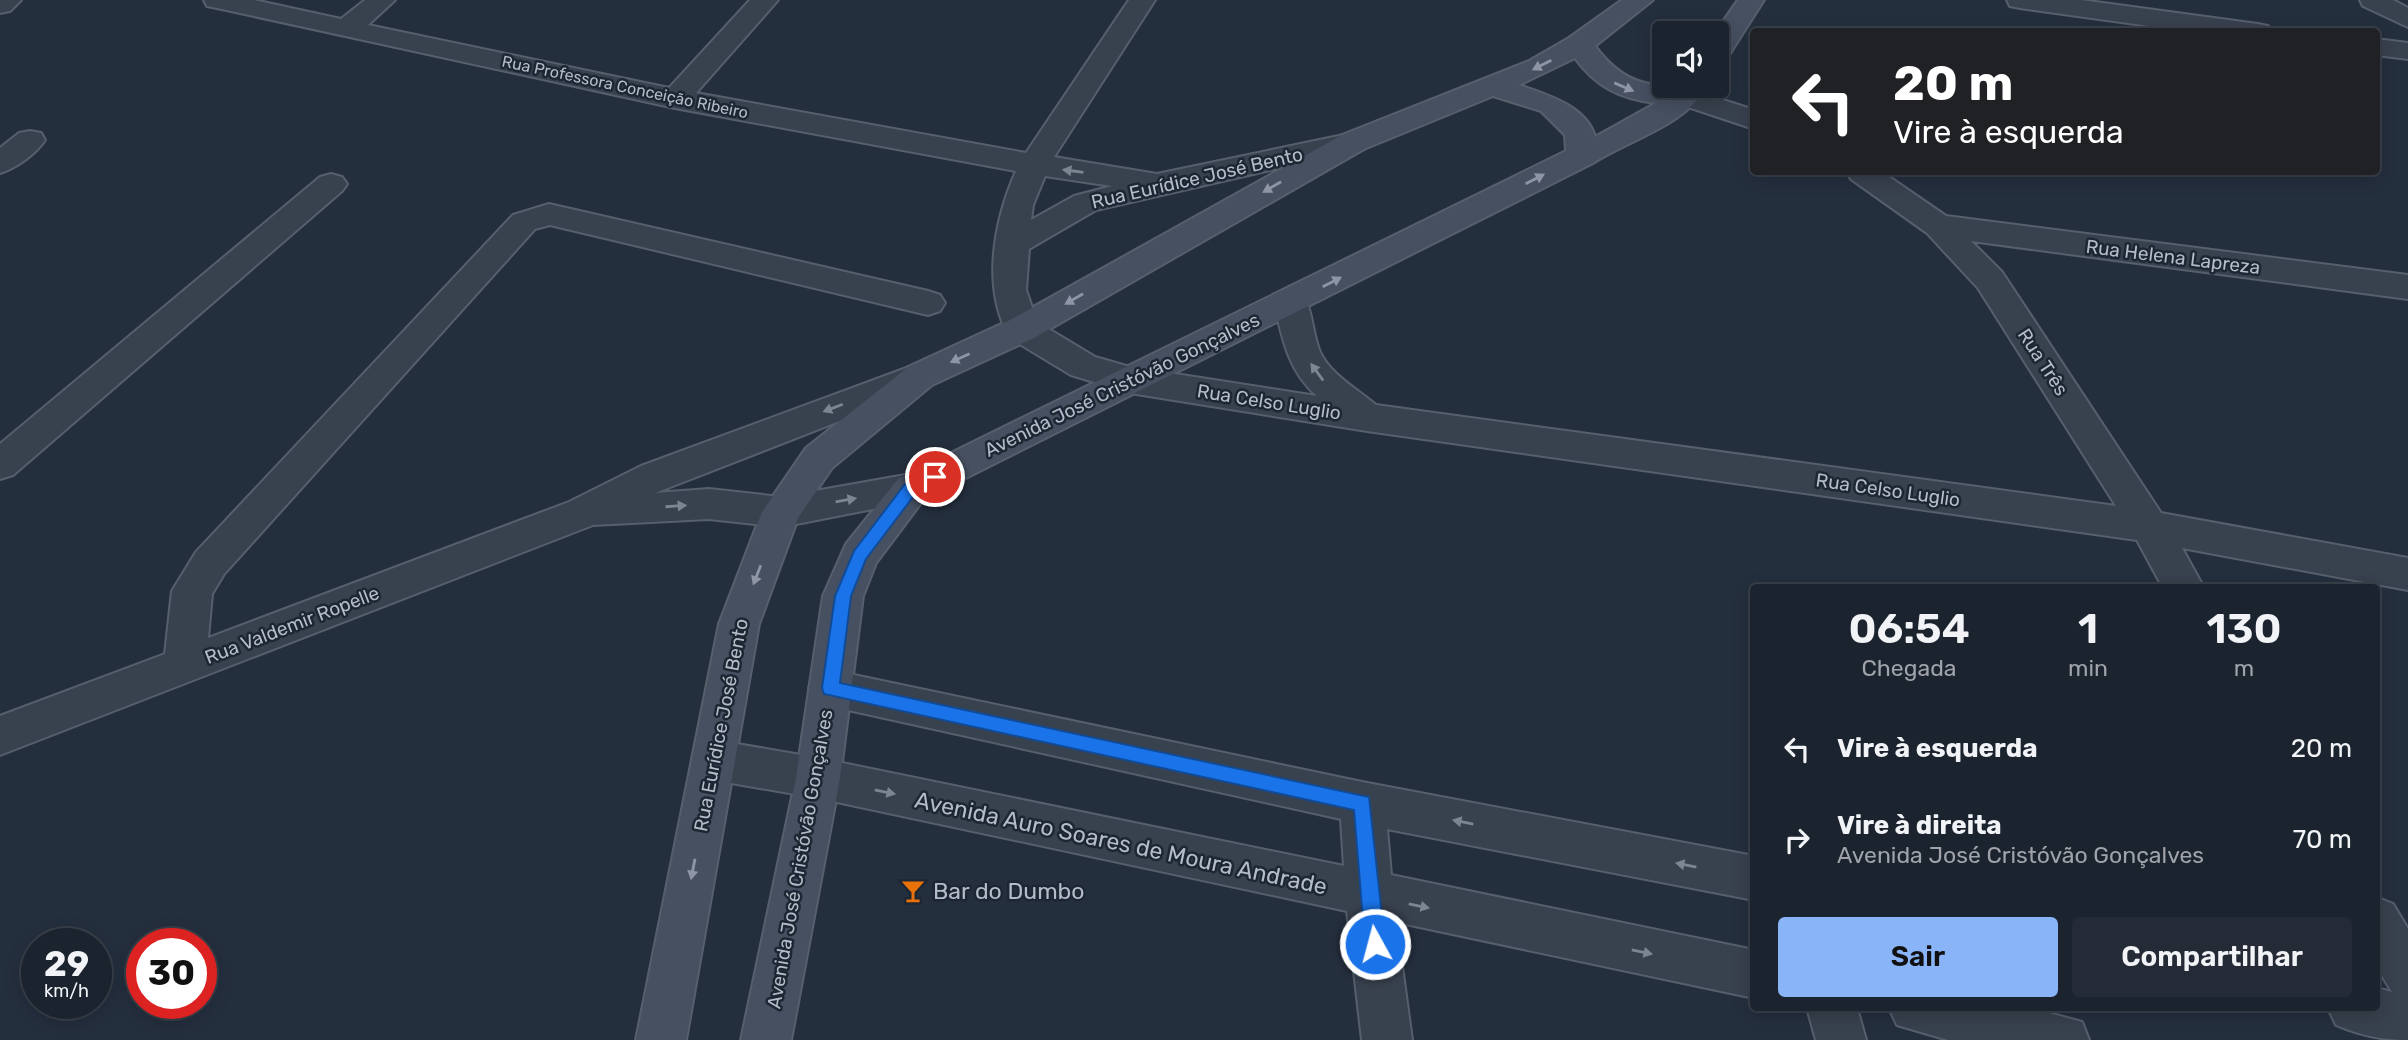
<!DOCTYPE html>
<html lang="pt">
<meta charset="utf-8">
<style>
body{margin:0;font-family:Rubik,sans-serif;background:#242b36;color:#f1f3f6;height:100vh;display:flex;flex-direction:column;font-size:26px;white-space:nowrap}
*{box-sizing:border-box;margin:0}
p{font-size:23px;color:#a0a4aa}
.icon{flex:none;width:38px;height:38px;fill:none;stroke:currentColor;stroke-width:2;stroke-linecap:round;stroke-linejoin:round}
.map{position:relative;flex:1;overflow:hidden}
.drawer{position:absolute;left:1750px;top:584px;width:630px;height:427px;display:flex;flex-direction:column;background:#1b232e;border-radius:7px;box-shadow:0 4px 18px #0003,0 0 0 2px #39404a}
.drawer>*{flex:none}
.hud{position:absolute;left:1750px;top:28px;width:630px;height:147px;border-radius:7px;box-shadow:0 4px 18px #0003,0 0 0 2px #39404a;background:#202124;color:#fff;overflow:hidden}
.controls{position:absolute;left:1652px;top:21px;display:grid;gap:14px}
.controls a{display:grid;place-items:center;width:77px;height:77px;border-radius:7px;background:#1b232e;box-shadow:0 4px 18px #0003,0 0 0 2px #39404a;font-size:35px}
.speed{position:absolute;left:21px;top:928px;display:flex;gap:14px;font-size:35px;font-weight:700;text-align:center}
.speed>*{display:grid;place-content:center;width:91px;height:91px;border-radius:50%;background:#1b232e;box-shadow:0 4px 18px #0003,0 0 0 2px #39404a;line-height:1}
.speed small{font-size:18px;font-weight:400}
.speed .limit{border:10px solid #d22;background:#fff;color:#111}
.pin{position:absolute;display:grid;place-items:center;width:60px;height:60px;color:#fff;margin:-30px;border:4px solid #fff;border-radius:50%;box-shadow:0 2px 7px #0007}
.me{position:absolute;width:77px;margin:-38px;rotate:353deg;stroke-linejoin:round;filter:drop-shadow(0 0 5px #0008)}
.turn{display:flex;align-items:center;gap:24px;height:147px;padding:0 28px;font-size:32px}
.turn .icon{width:91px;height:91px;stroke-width:2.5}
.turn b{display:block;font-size:49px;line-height:60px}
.eta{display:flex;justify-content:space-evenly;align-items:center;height:119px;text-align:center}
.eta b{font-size:42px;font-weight:600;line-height:49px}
.button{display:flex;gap:14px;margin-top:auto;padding:14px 28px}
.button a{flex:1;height:80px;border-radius:7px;background:#8ab4f8;color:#111;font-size:28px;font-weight:600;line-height:80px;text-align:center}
.button a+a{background:#242b36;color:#f1f3f6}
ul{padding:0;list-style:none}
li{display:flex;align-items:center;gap:21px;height:91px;padding:0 28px}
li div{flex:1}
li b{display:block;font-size:26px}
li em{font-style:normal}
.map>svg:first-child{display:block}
</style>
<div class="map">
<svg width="2408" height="1040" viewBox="0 0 2408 1040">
<rect width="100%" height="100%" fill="#242f3e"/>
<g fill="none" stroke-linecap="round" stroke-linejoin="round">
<g stroke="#565f6c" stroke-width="4">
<g id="street">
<polygon points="0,0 21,0 10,11 0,13"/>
<path d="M204,0H254L341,19L365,0H395L368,25L669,88L750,0H778L696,93L1026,153L1129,0H1155L1054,157L1157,174L1353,133L1364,135L1368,142L1364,149L1353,151L1096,210L1029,249L1026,290L1037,322L1095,357L1130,367L1317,396C1288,371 1282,337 1274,302L1279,294L1291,290L1303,294C1313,311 1312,333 1320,352C1330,374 1357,389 1376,405L2116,506L1978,288L1927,233L1851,179L1847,172H1882L1946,216L2408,275V299L1971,241L2002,272L2161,513L2408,558V590L2182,548L2204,588H2163L2137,540L1367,431L1130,393L1071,375L1010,338C981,288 994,221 1016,171L675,108L217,8L207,6ZM1045,176L1112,186L1074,196L1031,220L1033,205Z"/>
<polygon points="2007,0 2081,0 2258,24 2268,26 2271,32 2193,32 2020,8 2010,6"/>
<polygon points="2360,0 2393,0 2408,8 2408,27 2363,6"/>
<polygon points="2376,39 2408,43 2408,59 2376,55"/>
<polygon points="1686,88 1754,110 1754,129 1676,103 1671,97 1676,91"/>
<path d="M30,131L41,133L45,140C36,154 16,168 0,173V148L19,133Z"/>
<polygon points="331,174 342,177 347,184 342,191 13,475 0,479 0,444 320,177"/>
<polygon points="549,204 928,291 940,295 945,303 940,311 928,315 550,225 535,229 224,574 212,594 208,638 569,502 641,466 920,363 932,367 938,376 932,385 655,493 709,489 781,497 911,474 924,479 930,489 924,499 781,527 709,519 593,525 0,755 0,716 165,654 172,591 196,552 513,215"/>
<polygon points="830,670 1362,782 1754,856 1754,900 1387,829 1391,875 1754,950 1754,998 1396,922 1412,1040 1362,1040 1347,911 818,798 714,780 699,774 692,760 699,746 714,740 818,758 1344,866 1341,819 830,706 815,701 809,688 815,675"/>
<path d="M2376,897L2393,904L2408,929V1040C2382,1040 2359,1035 2336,1025L2328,1008H2376V988L2392,992L2376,966Z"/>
<polygon points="1807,1008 1857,1008 1866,1040 1816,1040"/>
<polygon points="1889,1008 2031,1008 2082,1022 2089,1040 1948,1040 1897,1025"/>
</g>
</g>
<g stroke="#565f6c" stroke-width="4">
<g id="secondary">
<path d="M1622,0H1653L1595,46C1628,91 1657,86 1707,86C1685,126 1630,139 1593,163L924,499L876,563L863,596L840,778L791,1040H741L796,778L823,596L846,544L898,479L1566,151L1565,135L1541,111L1493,96L1364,149L1034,338L932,385L832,468L798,518L759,624L686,1040H636L719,624L762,512L806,448L908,367L1010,320L1342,135L1529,61L1569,38ZM1575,58C1596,87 1621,99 1656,103L1595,137C1587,106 1545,94 1519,85Z"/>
<polygon points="1738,0 1764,0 1727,58 1717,60 1715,33"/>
</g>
</g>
<use href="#street" fill="#38414e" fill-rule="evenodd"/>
<use href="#secondary" fill="#465061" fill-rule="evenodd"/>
</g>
<defs><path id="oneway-solid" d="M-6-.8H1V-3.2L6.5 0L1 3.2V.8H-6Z" transform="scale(1.75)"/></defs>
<g fill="#8e96a5">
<use href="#oneway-solid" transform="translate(1542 65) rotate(153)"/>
<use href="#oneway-solid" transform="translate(1624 87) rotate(23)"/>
<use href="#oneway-solid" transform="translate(1535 179) rotate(-27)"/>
<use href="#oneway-solid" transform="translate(1272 187) rotate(150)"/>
<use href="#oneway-solid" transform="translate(1332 282) rotate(-27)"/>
<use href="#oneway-solid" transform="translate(1074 299) rotate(150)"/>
<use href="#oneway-solid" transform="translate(960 358) rotate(156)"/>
<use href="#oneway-solid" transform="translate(757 575) rotate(111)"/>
<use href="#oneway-solid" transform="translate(693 869) rotate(101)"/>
</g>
<g fill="#7c8592">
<use href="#oneway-solid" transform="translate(1073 171) rotate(-172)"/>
<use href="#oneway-solid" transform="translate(1317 372) rotate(-126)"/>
<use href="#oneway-solid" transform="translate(833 408) rotate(159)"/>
<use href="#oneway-solid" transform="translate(846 500) rotate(-10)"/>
<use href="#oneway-solid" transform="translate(676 506) rotate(-4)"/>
<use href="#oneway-solid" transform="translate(885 792) rotate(12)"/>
<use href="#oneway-solid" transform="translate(1463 822) rotate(-169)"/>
<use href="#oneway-solid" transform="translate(1686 865) rotate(-169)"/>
<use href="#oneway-solid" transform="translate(1419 906) rotate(12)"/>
<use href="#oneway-solid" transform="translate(1642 952) rotate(12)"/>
</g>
<polygon fill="#1a73e8" stroke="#114b97" stroke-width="2" points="935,471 941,472 941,481 916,493 866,559 851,596 840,683 1369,797 1385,944 1382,951 1375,954 1368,951 1365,944 1354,810 824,694 822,688 835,596 854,551 905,484"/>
<defs>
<g id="bar-bare" transform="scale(1.89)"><path d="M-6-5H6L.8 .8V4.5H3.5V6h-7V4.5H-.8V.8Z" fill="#e8710a" stroke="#1d2633" stroke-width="2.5" paint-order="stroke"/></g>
</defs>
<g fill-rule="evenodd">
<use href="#bar-bare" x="913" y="891"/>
</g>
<g text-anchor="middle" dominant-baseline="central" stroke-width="5" stroke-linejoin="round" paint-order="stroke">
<g font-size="16" fill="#b4bcc9" stroke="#1d2633">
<text transform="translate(625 87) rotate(12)">Rua Professora Conceição Ribeiro</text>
</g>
<g font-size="19" fill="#b4bcc9" stroke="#1d2633">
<text transform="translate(1197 178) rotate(-13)">Rua Eurídice José Bento</text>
<text transform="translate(2173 257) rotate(7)">Rua Helena Lapreza</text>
<text transform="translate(2043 362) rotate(57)">Rua Três</text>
<text transform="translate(1122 385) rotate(-26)">Avenida José Cristóvão Gonçalves</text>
<text transform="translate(1269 402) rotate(9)">Rua Celso Luglio</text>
<text transform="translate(1888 490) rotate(8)">Rua Celso Luglio</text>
<text transform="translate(292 625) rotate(-21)">Rua Valdemir Ropelle</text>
<text transform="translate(721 725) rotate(-79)">Rua Eurídice José Bento</text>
<text transform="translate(800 859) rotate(-80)">Avenida José Cristóvão Gonçalves</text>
</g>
<g font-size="23" fill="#b4bcc9" stroke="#1d2633">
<text transform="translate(1121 843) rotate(12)">Avenida Auro Soares de Moura Andrade</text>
</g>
<g font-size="23" fill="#b4bcc9" stroke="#1d2633" text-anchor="start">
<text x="933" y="891">Bar do Dumbo</text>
</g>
</g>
</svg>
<div class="controls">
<a><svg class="icon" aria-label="sound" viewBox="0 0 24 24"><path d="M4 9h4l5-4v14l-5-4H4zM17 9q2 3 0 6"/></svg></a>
</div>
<div class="speed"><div>29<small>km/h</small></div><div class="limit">30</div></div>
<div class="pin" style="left:935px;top:477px;background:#d93025"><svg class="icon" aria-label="arrive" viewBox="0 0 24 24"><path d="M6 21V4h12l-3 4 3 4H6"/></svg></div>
<svg class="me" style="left:1375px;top:944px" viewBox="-20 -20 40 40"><circle r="17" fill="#1a73e8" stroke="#fff" stroke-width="3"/><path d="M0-11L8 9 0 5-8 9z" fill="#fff"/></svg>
<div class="hud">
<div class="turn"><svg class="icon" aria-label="left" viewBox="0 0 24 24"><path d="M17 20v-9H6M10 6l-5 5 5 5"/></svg><div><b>20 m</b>Vire à esquerda</div></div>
</div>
<section class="drawer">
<div class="eta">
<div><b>06:54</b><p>Chegada</p></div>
<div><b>1</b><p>min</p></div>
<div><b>130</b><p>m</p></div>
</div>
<ul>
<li><svg class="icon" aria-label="left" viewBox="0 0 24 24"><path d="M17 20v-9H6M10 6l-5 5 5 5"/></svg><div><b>Vire à esquerda</b></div><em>20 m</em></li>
<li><svg class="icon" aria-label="right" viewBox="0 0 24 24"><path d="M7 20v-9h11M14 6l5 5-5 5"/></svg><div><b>Vire à direita</b><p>Avenida José Cristóvão Gonçalves</p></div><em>70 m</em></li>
</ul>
<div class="button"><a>Sair</a><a>Compartilhar</a></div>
</section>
</div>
